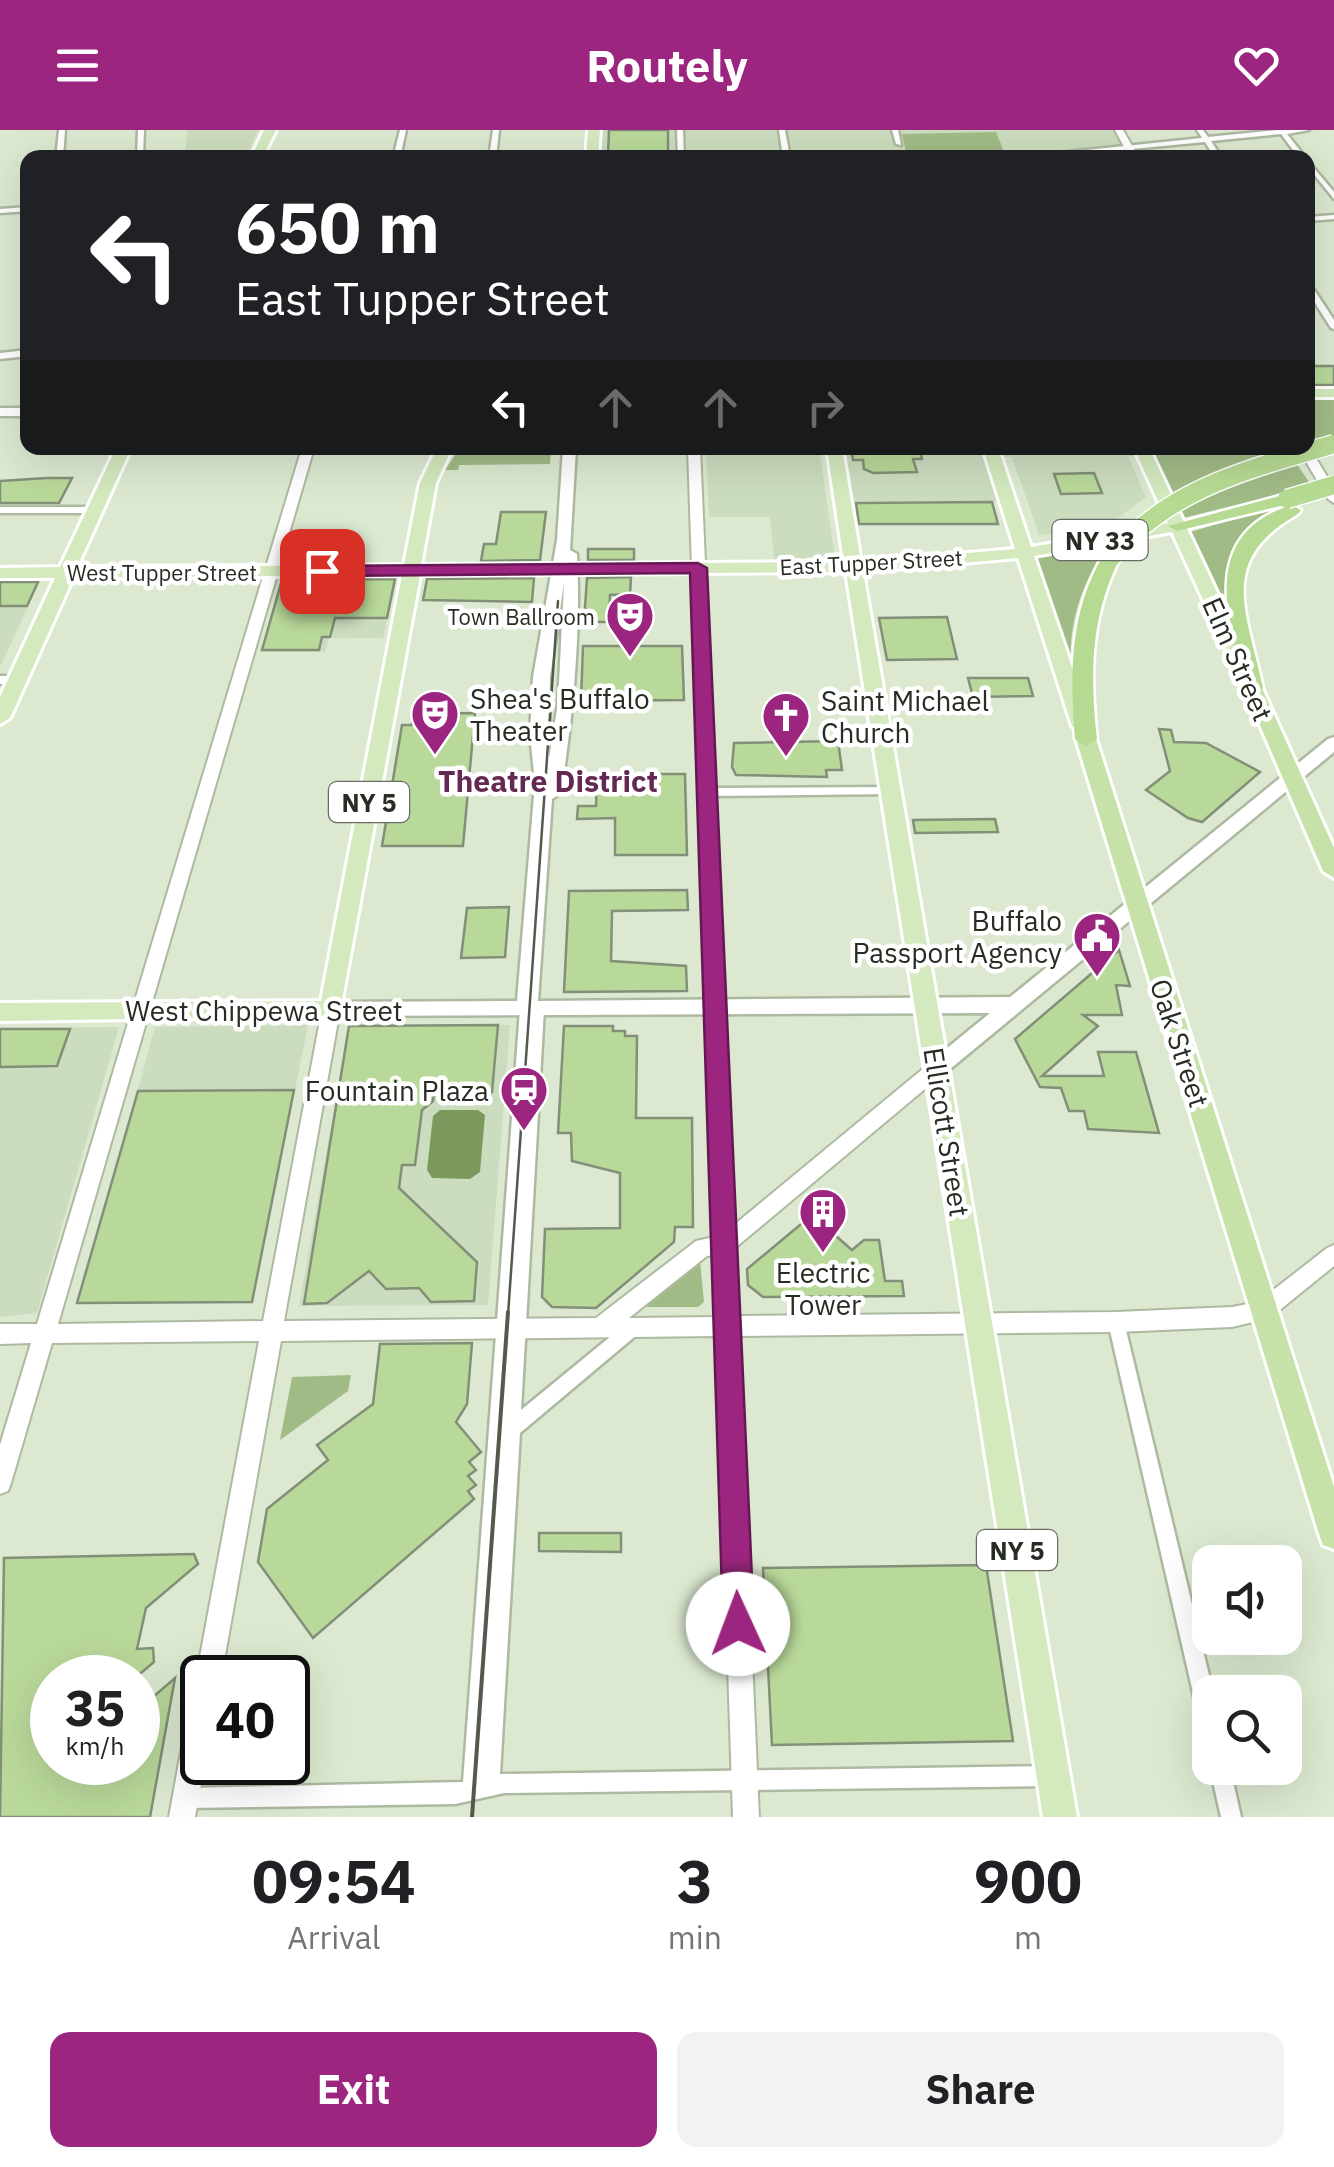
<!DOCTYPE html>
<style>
body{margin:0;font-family:"IBM Plex Sans",sans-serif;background:#f2f2f2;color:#202124;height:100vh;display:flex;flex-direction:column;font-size:38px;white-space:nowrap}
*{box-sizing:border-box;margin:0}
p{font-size:32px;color:#757577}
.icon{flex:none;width:55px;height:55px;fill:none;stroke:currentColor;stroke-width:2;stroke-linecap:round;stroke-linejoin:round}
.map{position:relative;height:1687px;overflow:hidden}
.details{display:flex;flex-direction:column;background:#fff;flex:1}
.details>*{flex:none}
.top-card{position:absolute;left:20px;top:20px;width:1295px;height:305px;border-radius:20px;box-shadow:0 10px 40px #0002;background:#202124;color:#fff;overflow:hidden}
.fabs{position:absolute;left:1192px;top:1415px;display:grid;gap:20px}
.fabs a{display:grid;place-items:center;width:110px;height:110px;border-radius:20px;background:#fff;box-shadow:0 10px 40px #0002;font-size:50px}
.speed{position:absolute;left:30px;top:1525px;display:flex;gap:20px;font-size:50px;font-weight:700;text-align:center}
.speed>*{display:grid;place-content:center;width:130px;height:130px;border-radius:50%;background:#fff;box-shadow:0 10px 40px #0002;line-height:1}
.speed small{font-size:25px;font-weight:400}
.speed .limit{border:5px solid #111;border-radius:15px;background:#fff;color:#111}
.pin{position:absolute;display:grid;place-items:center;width:85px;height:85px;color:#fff;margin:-42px;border-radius:20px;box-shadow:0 5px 15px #0006}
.me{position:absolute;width:110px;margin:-55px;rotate:358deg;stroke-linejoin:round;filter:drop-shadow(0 0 8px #0008)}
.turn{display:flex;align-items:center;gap:35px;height:210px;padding:0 50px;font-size:45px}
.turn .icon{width:130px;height:130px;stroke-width:2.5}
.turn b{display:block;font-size:70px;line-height:85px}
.lanes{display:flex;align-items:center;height:95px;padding:0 50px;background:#0003;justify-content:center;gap:50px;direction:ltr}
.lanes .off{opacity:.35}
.eta{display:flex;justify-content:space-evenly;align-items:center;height:170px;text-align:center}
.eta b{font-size:60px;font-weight:800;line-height:70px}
.primary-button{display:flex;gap:20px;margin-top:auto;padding:20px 50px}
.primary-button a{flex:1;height:115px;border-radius:20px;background:#9b257f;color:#fff;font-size:40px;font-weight:800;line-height:115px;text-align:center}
.primary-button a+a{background:#f2f2f2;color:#202124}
header{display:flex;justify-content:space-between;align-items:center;height:130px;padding:0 50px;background:#9b257f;color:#fff;font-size:45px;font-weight:800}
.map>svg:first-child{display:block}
</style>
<header><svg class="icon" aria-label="menu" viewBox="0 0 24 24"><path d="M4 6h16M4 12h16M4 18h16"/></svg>Routely<svg class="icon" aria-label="heart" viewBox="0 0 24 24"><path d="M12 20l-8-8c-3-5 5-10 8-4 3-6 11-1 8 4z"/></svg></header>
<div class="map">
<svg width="1334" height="1687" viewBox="0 0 1334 1687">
<rect width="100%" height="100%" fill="#dce9d0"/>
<g fill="#ccdcbe">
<polygon points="187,0 258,0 246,27 185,27"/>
<polygon points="585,0 1123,0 1140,27 583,28"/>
<polygon points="706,318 819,318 835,428 774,429 770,387 709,387"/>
<polygon points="825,318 1149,318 1153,326 1128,326 1146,367 1106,397 1039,405 1012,327 1001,327 1015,371 833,371"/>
<polygon points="283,446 396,446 383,508 329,508 325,522 261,522"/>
<polygon points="41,449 0,537 0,450"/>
<polygon points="308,895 295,960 137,962 155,897"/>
<polygon points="349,895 510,895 488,1175 299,1176"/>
<polygon points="119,897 37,1183 0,1187 0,898"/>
</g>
<g fill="#a1bb86">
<polygon points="996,2 1005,24 907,27 902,4"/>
<polygon points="1308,269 1334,269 1334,310 1317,315 1308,298"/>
<polygon points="460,318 551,318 550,334 459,335 458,340 445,340"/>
<polygon points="1226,318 1289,318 1291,322 1171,364 1155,324 1218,324"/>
<polygon points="1296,333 1312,356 1183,388 1178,377"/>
<path d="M1275,377C1266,387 1253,392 1244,402C1220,426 1228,463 1233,493L1187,403Z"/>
<path d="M1108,415C1079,457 1068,495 1071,545L1032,429Z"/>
<polygon points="700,1131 704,1172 698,1177 646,1177"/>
<polygon points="351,1245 348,1261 280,1310 292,1247"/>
</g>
<polygon fill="#7c995d" points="440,980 478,980 485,985 480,1042 470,1049 432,1048 427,1040 433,986"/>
<g fill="#b9d99a" stroke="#838f78" stroke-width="2.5">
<polygon points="609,0 668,0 668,28 608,28"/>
<rect x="1308" y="236" width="26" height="19"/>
<polygon points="851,318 919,318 922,329 913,329 917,342 873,343 864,339 863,330 853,330"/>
<polygon points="1094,343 1102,363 1061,364 1054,344"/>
<polygon points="47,348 72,348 59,373 0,373 0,351"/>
<polygon points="992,372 998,394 859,394 856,373"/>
<polygon points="501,382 546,382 540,430 481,431 484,414 496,414"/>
<rect x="588" y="419" width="46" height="11"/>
<polygon points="631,447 630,464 610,465 609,492 584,492 587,448"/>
<polygon points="534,448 532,472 423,470 427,449"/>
<polygon points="395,449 387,488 335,488 330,507 322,507 319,520 262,520 282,450"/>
<polygon points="0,452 38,452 27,476 0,476"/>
<polygon points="947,487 957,529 887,530 879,488"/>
<polygon points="583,516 682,516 684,570 581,571"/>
<polygon points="968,548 1028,548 1033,566 973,567"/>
<polygon points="475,583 463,716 382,716 402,595 412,595 414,584"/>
<polygon points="1159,599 1171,600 1174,612 1206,613 1260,642 1202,692 1188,688 1146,660 1170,641"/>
<polygon points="838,611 842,640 826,640 827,647 736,645 732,637 734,613"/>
<polygon points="597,644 685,644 687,725 615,725 615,688 577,689 578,676 596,676"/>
<polygon points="995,689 998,702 915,703 913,690"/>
<polygon points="687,760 688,780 612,781 611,831 686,836 687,861 564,862 569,761"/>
<polygon points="509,777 505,827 461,828 467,778"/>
<polygon points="1119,820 1130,856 1116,855 1122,885 1083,885 1098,896 1042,946 1104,946 1098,922 1136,922 1159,1003 1088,999 1084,981 1069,981 1061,958 1040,957 1015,909"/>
<polygon points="498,895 492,962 434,963 433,971 422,980 415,1035 402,1035 399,1058 477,1132 474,1171 431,1172 419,1158 386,1159 369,1141 327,1173 304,1174 349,896"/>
<polygon points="564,896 613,896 613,901 625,901 625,906 637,906 636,988 692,988 693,1097 675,1097 674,1112 596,1178 552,1177 542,1167 545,1099 620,1098 620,1043 572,1031 571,1003 558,1003"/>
<polygon points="0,899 70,899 57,936 0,937"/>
<polygon points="294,960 252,1172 77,1173 138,961"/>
<polygon points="812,1085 852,1120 864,1110 879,1110 885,1151 902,1151 904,1166 763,1167 748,1155 747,1139"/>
<polygon points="472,1213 467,1274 456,1292 481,1322 469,1332 476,1340 468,1346 476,1355 468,1361 474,1369 313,1508 258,1432 267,1379 328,1330 317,1315 373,1274 380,1214"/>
<polygon points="539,1403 621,1403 621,1422 539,1421"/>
<polygon points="194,1424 198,1434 146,1478 137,1519 153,1518 154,1532 135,1548 52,1548 52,1632 138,1632 138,1580 175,1548 150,1687 0,1687 4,1428"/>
<polygon points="986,1435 1013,1611 772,1615 763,1438"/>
</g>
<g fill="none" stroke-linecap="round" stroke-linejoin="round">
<g stroke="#adb9a1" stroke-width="5">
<g id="minor">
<polygon points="59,0 65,0 63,28 56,28"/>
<polygon points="138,0 144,0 143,28 137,28"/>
<polygon points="400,0 406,0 400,28 393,28"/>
<polygon points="493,0 499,0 496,28 489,28"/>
<polygon points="677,0 683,0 684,28 678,28"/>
<polygon points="779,0 785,0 790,28 783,28"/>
<polygon points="892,0 898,0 901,15 896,14"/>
<polygon points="1197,0 1203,0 1208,7 1278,0 1309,0 1287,4 1306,28 1299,28 1281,4 1211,11 1222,28 1215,28 1205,12 1038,28 1008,28 1202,8"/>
<polygon points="1308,31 1334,62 1334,69 1308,37"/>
<polygon points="28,77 28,81 0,83 0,79"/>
<polygon points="1334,85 1334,89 1308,91 1308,87"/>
<polygon points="1308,155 1311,155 1334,190 1334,199 1331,198 1308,162"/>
<polygon points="28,220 28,226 0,229 0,223"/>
<polygon points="0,377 95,377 100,380 95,383 0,383"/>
<polygon points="0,546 17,546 23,550 17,554 0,554"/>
<polygon points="891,657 895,658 897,661 895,664 707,666 701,662 707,658"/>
<polygon points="527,874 542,875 544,879 521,1280 627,1193 633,1190 639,1193 641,1198 639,1203 520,1303 500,1644 1052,1636 1059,1639 1062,1646 1059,1653 1052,1656 504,1663 455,1674 186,1678 179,1675 176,1668 179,1661 186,1658 463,1652 520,879 522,875"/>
<polygon points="1116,1184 1122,1187 1124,1192 1213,1562 1210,1562 1210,1603 1203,1600 1200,1593 1108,1192 1110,1187"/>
<polygon points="1210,1638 1230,1638 1241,1687 1221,1687"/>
</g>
</g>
<g stroke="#adb9a1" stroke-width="4">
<g id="tertiary">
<polygon points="1115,0 1123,0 1139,28 1130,28"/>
<polygon points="1308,315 1334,358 1334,373 1328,369 1298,318"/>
<path d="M302,318H314L58,1194L263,1191L322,880L325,875H337L340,880L284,1191L596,1188L696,1111L714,1107L688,318H700L734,1095L930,933H944L946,938L944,943L735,1118L738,1186L1116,1182L1232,1177L1258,1172L1327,1118L1334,1115V1136L1270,1188L1232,1197L1116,1202L738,1206L759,1687H733L717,1206L281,1211L221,1548H202V1558L196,1548L259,1211L52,1213L11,1353L8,1361L0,1364V1315L31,1213L0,1214V1194H37ZM714,1125L716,1187L629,1188L707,1126Z"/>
<polygon points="202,1565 202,1632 205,1632 195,1687 169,1687 189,1578 193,1569"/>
</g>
</g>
<g stroke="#adb9a1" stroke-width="5">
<g id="secondary">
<rect x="0" y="278" width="28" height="8"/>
<path d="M563,318H576L570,420L577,424C581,505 573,583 561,663L552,669L538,871L1010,867L1328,609L1334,607V622L944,944H930L926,938L930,932L990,883L324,886L321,880L324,874L331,872L517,871L535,653L530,605L533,547L557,410ZM564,453L558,573L549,628L550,547Z"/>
</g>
</g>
<g stroke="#fff" stroke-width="6">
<g id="primary">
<polygon points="264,0 276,0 262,28 251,28"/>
<polygon points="588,0 600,0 598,28 586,28"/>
<rect x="1308" y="259" width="26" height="8"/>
<polygon points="116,318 131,318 77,437 404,435 420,353 437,318 452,318 436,353 421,435 844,432 827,318 842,318 861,432 1015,419 983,318 998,318 1031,417 1168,393 1134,318 1149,318 1254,541 1251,545 1239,545 1236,541 1172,402 1034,426 1092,596 1082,602 1072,596 1018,428 863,442 1077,1687 1043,1687 846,442 420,445 339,886 0,891 0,873 321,871 402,445 73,448 10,588 0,594 0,567 55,448 0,448 0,438 60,437"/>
</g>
</g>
<g stroke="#fff" stroke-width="6">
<g id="trunk">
<polygon points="1253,552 1262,558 1334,718 1334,748 1323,741 1244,558"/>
<polygon points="1086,603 1096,609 1334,1357 1334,1419 1323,1415 1319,1404 1076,609"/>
</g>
</g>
<g stroke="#fff" stroke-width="5">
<g id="motorway">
<polygon points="1283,365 1292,370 1289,374 1177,401 1168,396"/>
<path d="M1292,375L1301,380L1298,384C1216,431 1247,481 1263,558L1253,564L1243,558C1228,488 1199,403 1292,375Z"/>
<path d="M1111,422L1120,428C1090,488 1090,543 1097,609L1086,616L1075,609C1070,543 1069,482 1104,424Z"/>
</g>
</g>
<use href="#minor" fill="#fff" fill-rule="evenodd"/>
<use href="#tertiary" fill="#fff" fill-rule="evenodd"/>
<use href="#secondary" fill="#fff" fill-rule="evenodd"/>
<use href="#primary" fill="#d4e9be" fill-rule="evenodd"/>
<use href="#trunk" fill="#c6e2a8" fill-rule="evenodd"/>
<use href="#motorway" fill="#b7da93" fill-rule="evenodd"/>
<polyline stroke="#53594d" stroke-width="2.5" points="508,1185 558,471"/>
<polyline stroke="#53594d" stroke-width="4" points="472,1687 508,1182"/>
<g stroke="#fff" stroke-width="21" stroke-linecap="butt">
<g id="motorway-bridge">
<polyline points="1287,369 1334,355"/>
<path d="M1111,428C1168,358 1250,339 1334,314"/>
</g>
</g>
<use href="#motorway-bridge" stroke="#b7da93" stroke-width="18"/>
</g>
<polygon fill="#9b257f" stroke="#651853" stroke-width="2.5" points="698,433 707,438 754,1494 750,1505 738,1510 727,1505 723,1494 690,443 322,446 314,441 322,436"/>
<defs>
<g id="theatre-pin" transform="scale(2.5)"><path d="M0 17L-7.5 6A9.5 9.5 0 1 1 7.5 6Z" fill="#9b257f" stroke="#fff"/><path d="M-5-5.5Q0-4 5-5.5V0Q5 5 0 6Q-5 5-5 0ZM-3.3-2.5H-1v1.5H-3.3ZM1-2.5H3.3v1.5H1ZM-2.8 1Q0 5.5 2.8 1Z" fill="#fff"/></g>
<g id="church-pin" transform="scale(2.5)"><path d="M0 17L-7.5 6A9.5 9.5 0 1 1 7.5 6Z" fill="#9b257f" stroke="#fff"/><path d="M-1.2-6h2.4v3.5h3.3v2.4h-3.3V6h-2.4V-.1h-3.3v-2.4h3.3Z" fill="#fff"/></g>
<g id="civic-pin" transform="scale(2.5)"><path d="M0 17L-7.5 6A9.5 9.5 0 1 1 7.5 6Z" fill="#9b257f" stroke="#fff"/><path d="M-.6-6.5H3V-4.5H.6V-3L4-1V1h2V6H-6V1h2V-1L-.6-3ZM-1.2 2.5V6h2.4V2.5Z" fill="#fff"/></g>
<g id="station-pin" transform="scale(2.5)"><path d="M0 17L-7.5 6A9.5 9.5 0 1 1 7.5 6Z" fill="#9b257f" stroke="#fff"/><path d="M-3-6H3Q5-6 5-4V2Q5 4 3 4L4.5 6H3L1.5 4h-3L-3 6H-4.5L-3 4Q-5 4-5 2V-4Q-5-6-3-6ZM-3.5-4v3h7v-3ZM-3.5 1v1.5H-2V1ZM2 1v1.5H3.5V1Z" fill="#fff"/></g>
<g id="building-pin" transform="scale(2.5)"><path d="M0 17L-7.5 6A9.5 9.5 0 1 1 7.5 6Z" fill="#9b257f" stroke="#fff"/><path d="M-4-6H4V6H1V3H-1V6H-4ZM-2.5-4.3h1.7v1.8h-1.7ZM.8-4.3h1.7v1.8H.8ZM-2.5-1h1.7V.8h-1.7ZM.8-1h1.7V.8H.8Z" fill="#fff"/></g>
</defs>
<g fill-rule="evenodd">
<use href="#theatre-pin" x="630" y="486"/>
<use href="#theatre-pin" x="435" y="584"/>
<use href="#church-pin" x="786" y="586"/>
<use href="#civic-pin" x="1097" y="806"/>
<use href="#station-pin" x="524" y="960"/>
<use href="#building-pin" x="823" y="1082"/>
</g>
<g text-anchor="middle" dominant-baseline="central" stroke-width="9" stroke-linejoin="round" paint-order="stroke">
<g font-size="22" fill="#282d24" stroke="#fff">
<text transform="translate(871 432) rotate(-3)">East Tupper Street</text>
<text x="162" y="442">West Tupper Street</text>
</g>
<g font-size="22" fill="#282d24" stroke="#fff" text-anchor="end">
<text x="595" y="486">Town Ballroom</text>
</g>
<g fill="#fff" stroke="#686c66" stroke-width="2.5">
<rect x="1052.5" y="390" width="95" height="40" rx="8"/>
<rect x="329" y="652" width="80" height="40" rx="8"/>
<rect x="977" y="1400" width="80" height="40" rx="8"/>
</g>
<g font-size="25" font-weight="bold" fill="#282d24">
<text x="1100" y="410">NY 33</text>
<text x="369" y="672">NY 5</text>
<text x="1017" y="1420">NY 5</text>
</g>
<g font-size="28" fill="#282d24" stroke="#fff">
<text transform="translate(1238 529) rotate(66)">Elm Street</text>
<text x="264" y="880">West Chippewa Street</text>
<text transform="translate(1180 913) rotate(72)">Oak Street</text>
<text transform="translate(947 1002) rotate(81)">Ellicott Street</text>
</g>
<g font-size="28" fill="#282d24" stroke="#fff" text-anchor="start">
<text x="470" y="568">Shea's Buffalo<tspan x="470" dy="32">Theater</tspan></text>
<text x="821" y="570">Saint Michael<tspan x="821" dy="32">Church</tspan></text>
<text x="1062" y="790" text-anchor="end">Buffalo<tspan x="1062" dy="32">Passport Agency</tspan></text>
<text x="489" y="960" text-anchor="end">Fountain Plaza</text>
<text x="823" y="1142" text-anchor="middle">Electric<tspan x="823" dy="32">Tower</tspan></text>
</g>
<g font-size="30" font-weight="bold" fill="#632953" stroke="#fff">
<text x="548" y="650">Theatre District</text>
</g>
</g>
</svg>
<div class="fabs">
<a><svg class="icon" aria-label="sound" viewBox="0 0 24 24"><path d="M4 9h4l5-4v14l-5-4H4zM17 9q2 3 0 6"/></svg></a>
<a><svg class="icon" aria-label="search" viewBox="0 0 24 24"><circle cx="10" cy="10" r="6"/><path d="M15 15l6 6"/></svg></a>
</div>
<div class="speed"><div>35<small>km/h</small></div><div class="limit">40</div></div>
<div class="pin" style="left:322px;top:441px;background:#d93025"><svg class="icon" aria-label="arrive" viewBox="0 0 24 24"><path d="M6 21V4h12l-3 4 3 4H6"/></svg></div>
<svg class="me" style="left:738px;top:1494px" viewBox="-20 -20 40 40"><circle r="19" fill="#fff"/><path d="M0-13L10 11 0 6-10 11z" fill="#9b257f"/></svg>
<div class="top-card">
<div class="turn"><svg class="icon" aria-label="left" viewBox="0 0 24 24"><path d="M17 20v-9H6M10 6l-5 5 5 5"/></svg><div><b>650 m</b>East Tupper Street</div></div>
<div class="lanes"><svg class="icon" aria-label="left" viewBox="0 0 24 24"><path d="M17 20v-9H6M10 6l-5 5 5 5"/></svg><svg class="icon off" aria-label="ahead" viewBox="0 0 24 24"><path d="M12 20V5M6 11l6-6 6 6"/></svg><svg class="icon off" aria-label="ahead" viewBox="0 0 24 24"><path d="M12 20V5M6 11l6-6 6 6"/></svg><svg class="icon off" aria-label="right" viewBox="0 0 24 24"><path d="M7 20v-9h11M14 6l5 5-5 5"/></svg></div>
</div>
</div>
<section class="details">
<div class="eta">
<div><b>09:54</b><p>Arrival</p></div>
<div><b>3</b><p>min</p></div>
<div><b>900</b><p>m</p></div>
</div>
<div class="primary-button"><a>Exit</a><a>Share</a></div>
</section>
